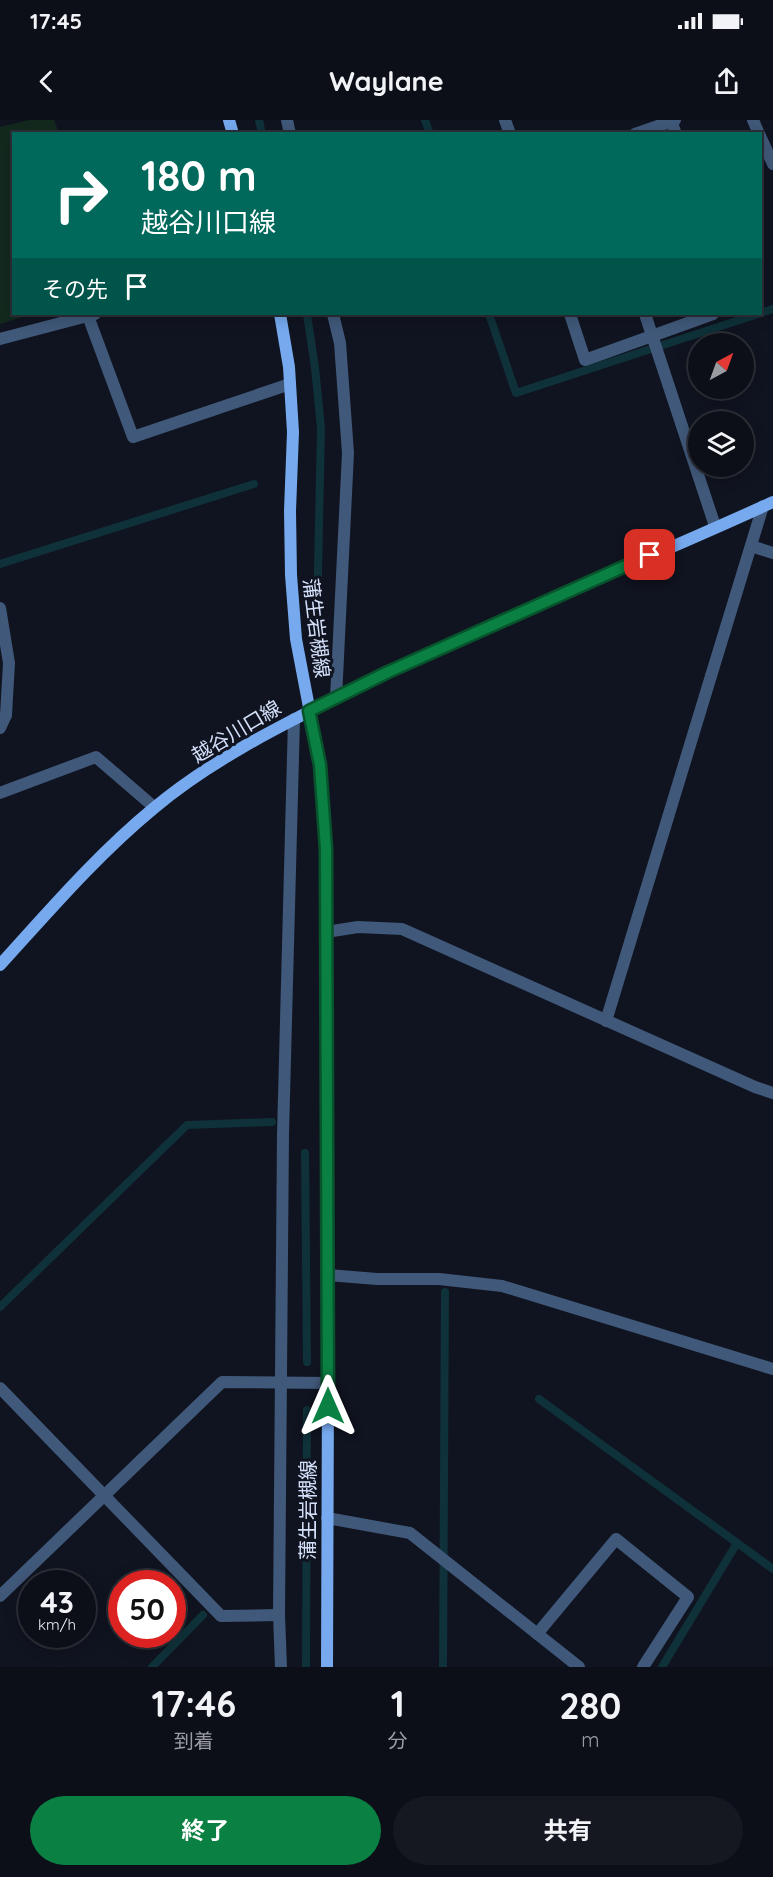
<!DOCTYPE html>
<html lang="ja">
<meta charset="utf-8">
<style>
body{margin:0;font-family:Quicksand,"Noto Sans JP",sans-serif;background:#151821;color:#f1f3f6;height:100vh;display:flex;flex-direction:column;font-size:22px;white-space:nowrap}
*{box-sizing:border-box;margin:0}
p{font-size:20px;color:#9a9ca2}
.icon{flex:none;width:33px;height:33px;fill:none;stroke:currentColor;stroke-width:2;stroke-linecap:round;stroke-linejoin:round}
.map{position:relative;height:1547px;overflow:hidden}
.side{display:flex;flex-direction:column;background:#0c0f18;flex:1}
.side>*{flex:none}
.banner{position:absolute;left:12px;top:12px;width:750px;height:183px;border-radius:0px;box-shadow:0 3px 15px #0003,0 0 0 2px #2c2f37;background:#00695c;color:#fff;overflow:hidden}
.needle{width:39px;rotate:41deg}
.fabs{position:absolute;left:688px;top:213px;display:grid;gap:12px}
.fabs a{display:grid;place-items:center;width:66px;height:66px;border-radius:50%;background:#0c0f18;box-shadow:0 3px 15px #0003,0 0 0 2px #2c2f37;font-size:30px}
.speed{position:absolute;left:18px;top:1450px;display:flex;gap:12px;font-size:30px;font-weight:700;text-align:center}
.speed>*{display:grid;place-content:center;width:78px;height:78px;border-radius:50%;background:#0c0f18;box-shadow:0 3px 15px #0003,0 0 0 2px #2c2f37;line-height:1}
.speed small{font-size:15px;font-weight:400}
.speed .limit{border:9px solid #d22;background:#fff;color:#111}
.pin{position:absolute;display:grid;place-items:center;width:51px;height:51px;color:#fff;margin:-26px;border-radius:12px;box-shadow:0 3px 9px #0006}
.me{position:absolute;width:66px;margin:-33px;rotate:0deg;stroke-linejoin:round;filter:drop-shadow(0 0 4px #0008)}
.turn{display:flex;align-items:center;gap:21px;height:126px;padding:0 30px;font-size:27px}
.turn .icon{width:78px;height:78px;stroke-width:2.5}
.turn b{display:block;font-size:42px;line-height:51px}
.then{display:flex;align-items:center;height:57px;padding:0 30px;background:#0003;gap:12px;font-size:22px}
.eta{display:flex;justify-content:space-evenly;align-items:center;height:102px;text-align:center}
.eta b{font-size:36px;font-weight:700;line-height:42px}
.button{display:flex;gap:12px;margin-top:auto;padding:12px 30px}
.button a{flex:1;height:69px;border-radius:36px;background:#0b8043;color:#fff;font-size:24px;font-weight:700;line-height:69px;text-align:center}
.button a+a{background:#151821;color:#f1f3f6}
.status{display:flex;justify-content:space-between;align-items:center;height:42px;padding:0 30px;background:#0c0f18;direction:ltr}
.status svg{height:16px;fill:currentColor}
header{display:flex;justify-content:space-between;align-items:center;height:78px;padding:0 30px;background:#0c0f18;font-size:27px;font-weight:700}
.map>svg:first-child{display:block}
</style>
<div class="status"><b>17:45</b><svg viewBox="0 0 49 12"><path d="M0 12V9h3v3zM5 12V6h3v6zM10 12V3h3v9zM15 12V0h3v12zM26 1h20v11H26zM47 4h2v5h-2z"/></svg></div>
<header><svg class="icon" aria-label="back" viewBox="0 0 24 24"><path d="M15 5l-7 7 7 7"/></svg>Waylane<svg class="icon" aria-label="share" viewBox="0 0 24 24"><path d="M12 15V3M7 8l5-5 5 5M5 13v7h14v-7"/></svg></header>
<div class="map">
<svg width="773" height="1547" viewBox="0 0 773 1547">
<rect width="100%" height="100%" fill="#101420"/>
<polygon fill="#13291e" points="29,0 54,0 59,13 14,14 14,194 33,194 0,204 0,7"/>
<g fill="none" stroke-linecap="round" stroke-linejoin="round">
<g stroke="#0f3139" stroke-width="8">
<polyline points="259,0 262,14"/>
<polyline points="425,0 430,14"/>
<polyline points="760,193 773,189"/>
<polyline points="307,194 315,248 321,308 317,499"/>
<polyline points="489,194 516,273 758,194"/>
<polyline points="0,444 254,364"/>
<polyline points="305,1033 307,1242"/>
<polyline points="0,1187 187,1005 272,1002"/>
<polyline points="539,1279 773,1449"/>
<polyline points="152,1547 203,1495"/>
<polyline points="306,1547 307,1290"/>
<polyline points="443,1547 445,1172"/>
<polyline points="662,1547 737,1423"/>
</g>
<g stroke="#405879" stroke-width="12">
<polyline points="505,0 510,14"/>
<polyline points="671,1 676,14"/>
<polyline points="570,194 585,240 713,194"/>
<polyline points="88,196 133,317 290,264"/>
<polyline points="0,488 9,543 6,595"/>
<polyline points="326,812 358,807 402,809 755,967 773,973"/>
<polyline points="606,901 711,556"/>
<polyline points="537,1514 616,1419 688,1477 643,1547"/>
</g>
<g stroke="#405879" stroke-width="12">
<polyline points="287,0 290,14"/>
<polyline points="753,0 759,14"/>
<polyline points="635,14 675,0"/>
<polyline points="760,16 773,44"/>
<polyline points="333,194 340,223 348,333 336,578"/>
<polyline points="645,194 715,406"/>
<polyline points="0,219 95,194"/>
<polyline points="751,426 773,433"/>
<polyline points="711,556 763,386"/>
<polyline points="0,608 6,595"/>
<polyline points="0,673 96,637 154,687"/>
<polyline points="328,1155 377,1159 439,1159 502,1166 773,1249"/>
<polyline points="0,1268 221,1496 279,1495"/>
<polyline points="327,1398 410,1413 579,1547"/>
<polyline points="0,1476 222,1262 328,1263"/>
<polyline points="281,1547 279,1495 283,1014 294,599"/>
</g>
<g stroke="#76a9ee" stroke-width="12">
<polyline points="229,0 233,14"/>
<polyline points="280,194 289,247 293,312 290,391 291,455 296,519 320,645 326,729 328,1263 327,1547"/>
<path d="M0,845C49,791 98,734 154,688C209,642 274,609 338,577C480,506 629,448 773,382"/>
</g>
</g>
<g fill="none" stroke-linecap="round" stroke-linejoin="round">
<g stroke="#07532c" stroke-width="15">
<polyline id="route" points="328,1286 326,729 320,645 309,591 388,552 650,435"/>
</g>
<use href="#route" stroke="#0b8043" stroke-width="10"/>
</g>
<g text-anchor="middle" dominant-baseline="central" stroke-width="6" stroke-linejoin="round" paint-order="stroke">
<g font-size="20" fill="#d4e0fa" stroke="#101420">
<text transform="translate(317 508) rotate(83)">蒲生岩槻線</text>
<text transform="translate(236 611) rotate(-31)">越谷川口線</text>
<text transform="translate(307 1390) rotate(-90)">蒲生岩槻線</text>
</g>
</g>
</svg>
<div class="fabs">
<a><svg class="needle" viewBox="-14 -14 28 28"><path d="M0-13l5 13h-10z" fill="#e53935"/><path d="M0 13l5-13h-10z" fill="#9a9ca2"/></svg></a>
<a><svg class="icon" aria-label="layers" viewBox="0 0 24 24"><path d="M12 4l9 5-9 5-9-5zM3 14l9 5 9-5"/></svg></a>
</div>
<div class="speed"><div>43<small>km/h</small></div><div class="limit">50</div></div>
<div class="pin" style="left:650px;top:435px;background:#d93025"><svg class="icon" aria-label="arrive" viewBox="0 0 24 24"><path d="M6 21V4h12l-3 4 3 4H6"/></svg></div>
<svg class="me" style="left:328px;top:1286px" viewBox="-20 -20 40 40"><path d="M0-17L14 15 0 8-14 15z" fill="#0b8043" stroke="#fff" stroke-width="4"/></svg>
<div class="banner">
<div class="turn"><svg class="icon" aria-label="right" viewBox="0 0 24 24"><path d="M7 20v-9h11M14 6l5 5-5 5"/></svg><div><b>180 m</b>越谷川口線</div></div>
<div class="then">その先<svg class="icon" aria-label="arrive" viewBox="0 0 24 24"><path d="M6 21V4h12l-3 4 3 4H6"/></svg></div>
</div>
</div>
<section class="side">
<div class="eta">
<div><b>17:46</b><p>到着</p></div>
<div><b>1</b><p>分</p></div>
<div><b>280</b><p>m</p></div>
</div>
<div class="button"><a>終了</a><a>共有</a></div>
</section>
